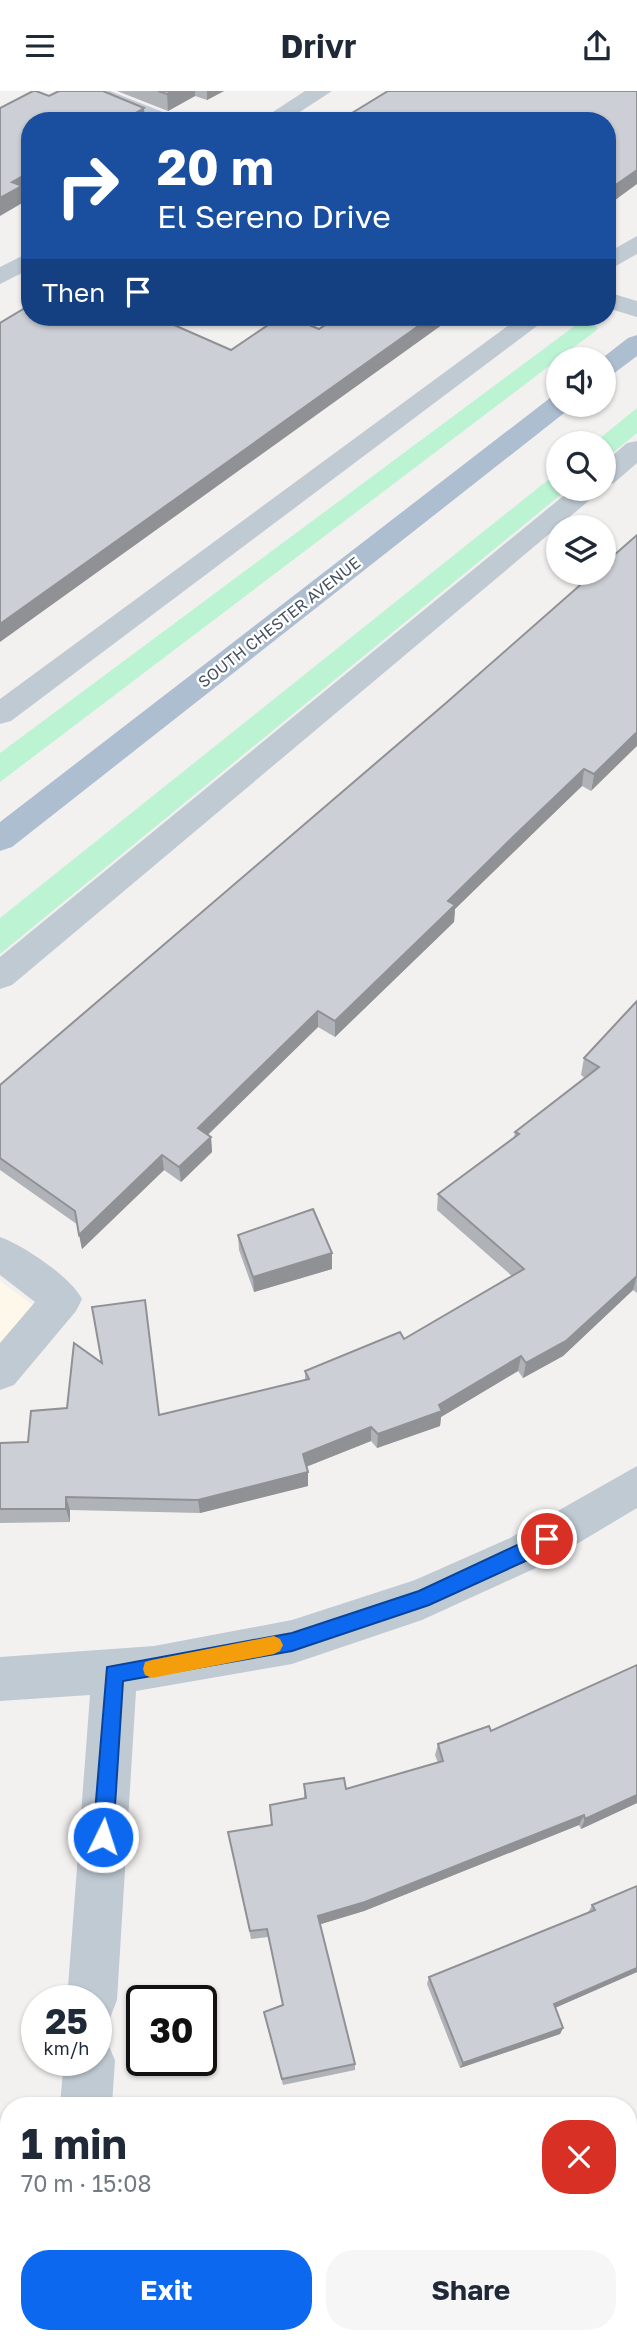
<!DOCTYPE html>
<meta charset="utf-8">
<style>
body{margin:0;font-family:"Golos Text",sans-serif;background:#f6f6f7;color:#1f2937;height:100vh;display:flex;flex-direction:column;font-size:26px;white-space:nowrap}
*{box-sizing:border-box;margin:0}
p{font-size:23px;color:#747a83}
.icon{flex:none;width:38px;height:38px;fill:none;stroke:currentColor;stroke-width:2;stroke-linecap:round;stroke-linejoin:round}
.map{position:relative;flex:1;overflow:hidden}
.sheet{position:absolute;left:0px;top:2006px;width:637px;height:247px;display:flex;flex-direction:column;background:#fff;border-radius:28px 28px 0 0;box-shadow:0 2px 5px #0004}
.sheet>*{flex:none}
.banner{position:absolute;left:21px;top:21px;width:595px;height:214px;border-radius:28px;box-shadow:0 2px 5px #0004;background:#1a4fa0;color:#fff;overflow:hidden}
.fabs{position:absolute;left:546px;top:256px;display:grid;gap:14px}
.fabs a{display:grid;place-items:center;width:70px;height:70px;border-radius:50%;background:#fff;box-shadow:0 2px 5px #0004;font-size:35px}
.speed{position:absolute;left:21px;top:1894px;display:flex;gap:14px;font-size:35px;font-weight:700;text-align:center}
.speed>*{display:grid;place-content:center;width:91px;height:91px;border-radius:50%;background:#fff;box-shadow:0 2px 5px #0004;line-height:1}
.speed small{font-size:18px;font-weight:400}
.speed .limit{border:4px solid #111;border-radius:10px;background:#fff;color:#111}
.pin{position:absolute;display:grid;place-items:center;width:60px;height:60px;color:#fff;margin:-30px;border:4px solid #fff;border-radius:50%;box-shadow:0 2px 7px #0007}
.me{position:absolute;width:77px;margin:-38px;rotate:4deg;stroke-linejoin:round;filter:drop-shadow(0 0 5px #0008)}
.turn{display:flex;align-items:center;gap:24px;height:147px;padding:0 21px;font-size:32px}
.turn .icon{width:91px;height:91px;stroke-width:2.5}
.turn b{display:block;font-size:49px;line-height:60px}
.then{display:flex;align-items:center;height:66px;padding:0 21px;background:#0003;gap:14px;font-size:26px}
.round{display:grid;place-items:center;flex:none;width:74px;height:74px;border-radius:28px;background:#f6f6f7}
.head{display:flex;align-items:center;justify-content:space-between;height:119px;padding:0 21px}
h1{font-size:42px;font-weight:700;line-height:52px}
.action{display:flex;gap:14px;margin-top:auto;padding:14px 21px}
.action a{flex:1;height:80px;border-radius:28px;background:#0d68f0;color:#fff;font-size:28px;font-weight:700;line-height:80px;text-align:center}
.action a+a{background:#f6f6f7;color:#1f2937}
header{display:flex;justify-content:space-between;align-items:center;height:91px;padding:0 21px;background:#fff;font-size:32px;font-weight:700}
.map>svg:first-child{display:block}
</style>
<header><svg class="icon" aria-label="menu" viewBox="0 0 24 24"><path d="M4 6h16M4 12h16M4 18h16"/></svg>Drivr<svg class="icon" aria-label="share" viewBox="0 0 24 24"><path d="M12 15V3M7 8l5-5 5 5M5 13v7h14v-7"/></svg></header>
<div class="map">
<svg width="637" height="2251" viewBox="0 0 637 2251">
<rect width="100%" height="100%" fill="#f3f0f0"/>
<polygon fill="#fdf8ea" points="0,1190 34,1215 0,1253"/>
<g fill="#bcf3d3">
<polygon points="580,231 592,231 598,238 0,691 0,662"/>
<polygon points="637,317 637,342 604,369 604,352 594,352"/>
<polygon points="558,381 558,397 569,397 0,863 0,827"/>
</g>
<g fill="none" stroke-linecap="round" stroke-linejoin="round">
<g fill="#c0cad3" fill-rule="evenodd">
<polygon points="80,0 110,0 173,25 176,30 145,30 83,5"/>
<polygon points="305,0 332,0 286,30 259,30"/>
<polygon points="637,145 637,163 607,180 607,162"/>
<polygon points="30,161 30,178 0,193 0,176"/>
<polygon points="607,201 637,210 637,226 607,217"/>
<polygon points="520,226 549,226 11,630 0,633 0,608"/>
<polygon points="637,350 637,372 614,392 604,394 604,372 627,352"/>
<polygon points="573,397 604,397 12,894 0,898 0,866"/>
<path d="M0,1146C23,1154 71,1186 82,1208L76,1220L14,1294L0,1299V1252L35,1211L0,1184Z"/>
<polygon points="637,1375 637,1417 540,1475 422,1529 292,1573 136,1600 117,1909 110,1927 96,1932 96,1909 67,1909 90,1604 0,1610 0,1566 154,1555 292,1529 415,1489 510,1447"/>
<polygon points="96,1946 107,1951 115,1969 112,2014 60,2014 64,1969 96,1969"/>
</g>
<g fill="#aebed1" fill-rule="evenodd">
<polygon points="637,244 637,265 613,283 604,286 604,268 601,268 628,247"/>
<polygon points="558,305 558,313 572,313 568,319 12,756 0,760 0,731 550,307"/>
</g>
</g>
<g fill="#afb2b7">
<polygon points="117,0 224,0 207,9 195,5 168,20"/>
<polygon points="637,444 591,700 582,695 512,762 455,818 454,831 335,946 318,936 208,1044 211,1046 212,1061 181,1091 164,1079 82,1158 78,1134 0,1079 0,994 446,612"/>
<polygon points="637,910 637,1202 633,1199 563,1265 523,1287 518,1280 441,1326 440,1335 377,1357 371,1350 306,1376 308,1395 200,1422 70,1419 70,1431 0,1432 0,1352 28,1351 67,1317 102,1272 145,1209 159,1324 305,1289 305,1280 404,1248 512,1185 437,1119 438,1103 514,1047 515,1041 585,987 581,984 584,967"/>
<polygon points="238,1144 332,1162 332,1178 254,1201 239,1159"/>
<polygon points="491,1640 637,1712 581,1738 579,1734 364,1820 320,1833 355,1973 355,1979 283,1994 264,1921 283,1914 268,1846 251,1848 228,1741 272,1734 304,1707 304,1693 346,1698 438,1672 435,1664 438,1653"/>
<polygon points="592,1814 637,1881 555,1917 563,1937 560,1943 460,1977 427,1893 429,1886 588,1822"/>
</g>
<g fill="#8f9195">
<polygon points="173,0 195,0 195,5 168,20 167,3"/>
<polygon points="207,0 224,0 207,9"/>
<polygon points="144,17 145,30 122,30"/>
<polygon points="637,79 637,93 607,115 607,100"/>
<polygon points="30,81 30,99 23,103 24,111 0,125 0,107 12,91"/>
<polygon points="431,226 453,226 0,551 0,533"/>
<polygon points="637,641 637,655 591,700 594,683"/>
<polygon points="584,678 582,695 455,818 454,831 335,946 335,930 448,810"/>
<polygon points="318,920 318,936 199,1052 198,1037"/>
<polygon points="211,1046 212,1061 181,1091 179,1076"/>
<polygon points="162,1064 164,1079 82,1158 79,1144"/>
<polygon points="332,1162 332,1178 254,1201 253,1186"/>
<polygon points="637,1185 633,1199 563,1265 523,1287 526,1272"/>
<polygon points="521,1265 518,1280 441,1326 440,1335 377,1357 378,1343 439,1314"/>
<polygon points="371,1336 371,1350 303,1377 303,1363"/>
<polygon points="308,1381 308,1395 200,1422 198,1409"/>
<polygon points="66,1406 70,1419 70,1431 66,1418"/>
<polygon points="637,1704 637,1712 581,1738 585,1728"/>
<polygon points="584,1724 579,1734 364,1820 318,1834 318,1825"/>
<polygon points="637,1877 637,1881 550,1919 554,1913"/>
<polygon points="563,1937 560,1943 460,1977 463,1972"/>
</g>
<g fill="#cccfd5" stroke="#8f9195" stroke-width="2">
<polygon points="33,0 36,0 49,5 59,0 103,0 144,17 122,30 30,30 30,81 12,91 22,95 0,107 0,17"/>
<polygon points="158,0 173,0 167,3"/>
<polygon points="388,0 637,0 637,79 607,100 607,30 339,30"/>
<polygon points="30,214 30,226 156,226 231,259 280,226 290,226 319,238 337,226 431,226 0,533 0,232"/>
<polygon points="637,444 637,641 594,683 584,678 514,745 448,810 455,814 335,930 318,920 198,1037 211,1046 179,1076 162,1064 79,1144 75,1120 0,1067 0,994 446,612 595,481 604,481 604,473"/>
<polygon points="637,910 637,1185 566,1250 526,1272 521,1265 439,1314 442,1320 378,1343 371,1336 303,1363 308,1381 198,1409 66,1406 66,1418 0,1418 0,1352 28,1351 31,1320 67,1317 74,1252 102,1272 92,1216 145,1209 159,1324 309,1288 305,1280 400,1241 404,1248 524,1178 438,1103 519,1043 515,1041 599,976 584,967"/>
<polygon points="313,1118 332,1162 253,1186 238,1144"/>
<polygon points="637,1574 637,1704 585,1728 584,1724 365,1811 318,1825 355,1973 282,1988 264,1921 283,1914 267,1838 250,1840 228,1741 272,1734 270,1714 306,1707 304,1693 344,1687 346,1698 443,1670 438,1653 489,1635 491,1640"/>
<polygon points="637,1795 637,1877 554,1913 563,1937 463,1972 429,1886 595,1819 592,1814"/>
<polygon points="408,2244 592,2244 591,2251 406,2251"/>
</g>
<polygon fill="#0d68f0" stroke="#08449c" stroke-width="2" points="547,1440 553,1442 556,1448 553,1454 532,1467 429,1514 292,1560 123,1590 113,1746 110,1753 103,1755 96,1753 93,1746 107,1576 292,1542 419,1500"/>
<polygon fill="#f59e0b" points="274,1545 280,1548 283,1554 280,1560 274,1563 152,1587 145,1584 143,1578 145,1571 152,1569"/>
<g text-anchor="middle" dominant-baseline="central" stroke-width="5" stroke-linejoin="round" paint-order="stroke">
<g font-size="16" fill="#47535f" stroke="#fff">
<text transform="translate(279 531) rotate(-38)">SOUTH CHESTER AVENUE</text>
</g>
</g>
</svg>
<div class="fabs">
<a><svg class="icon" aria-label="sound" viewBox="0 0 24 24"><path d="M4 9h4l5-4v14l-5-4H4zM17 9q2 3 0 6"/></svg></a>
<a><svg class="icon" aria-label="search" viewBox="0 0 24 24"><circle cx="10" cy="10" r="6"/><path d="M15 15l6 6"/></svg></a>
<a><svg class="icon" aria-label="layers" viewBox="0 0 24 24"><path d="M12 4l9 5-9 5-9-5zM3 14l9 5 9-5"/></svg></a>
</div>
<div class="speed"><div>25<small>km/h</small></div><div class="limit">30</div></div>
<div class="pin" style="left:547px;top:1448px;background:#d93025"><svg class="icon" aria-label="arrive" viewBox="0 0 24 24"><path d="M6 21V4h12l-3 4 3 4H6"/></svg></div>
<svg class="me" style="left:103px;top:1746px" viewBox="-20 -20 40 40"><circle r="17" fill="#0d68f0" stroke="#fff" stroke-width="3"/><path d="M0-11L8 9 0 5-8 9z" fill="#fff"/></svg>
<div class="banner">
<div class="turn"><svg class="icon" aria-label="right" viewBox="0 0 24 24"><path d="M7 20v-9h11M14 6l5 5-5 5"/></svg><div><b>20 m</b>El Sereno Drive</div></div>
<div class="then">Then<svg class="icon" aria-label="arrive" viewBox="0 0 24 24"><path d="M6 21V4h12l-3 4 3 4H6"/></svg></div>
</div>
<section class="sheet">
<div class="head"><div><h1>1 min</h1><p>70 m · 15:08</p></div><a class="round" style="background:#d93025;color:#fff"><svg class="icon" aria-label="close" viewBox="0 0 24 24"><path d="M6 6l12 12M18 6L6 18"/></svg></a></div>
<div class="action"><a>Exit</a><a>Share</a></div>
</section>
</div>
